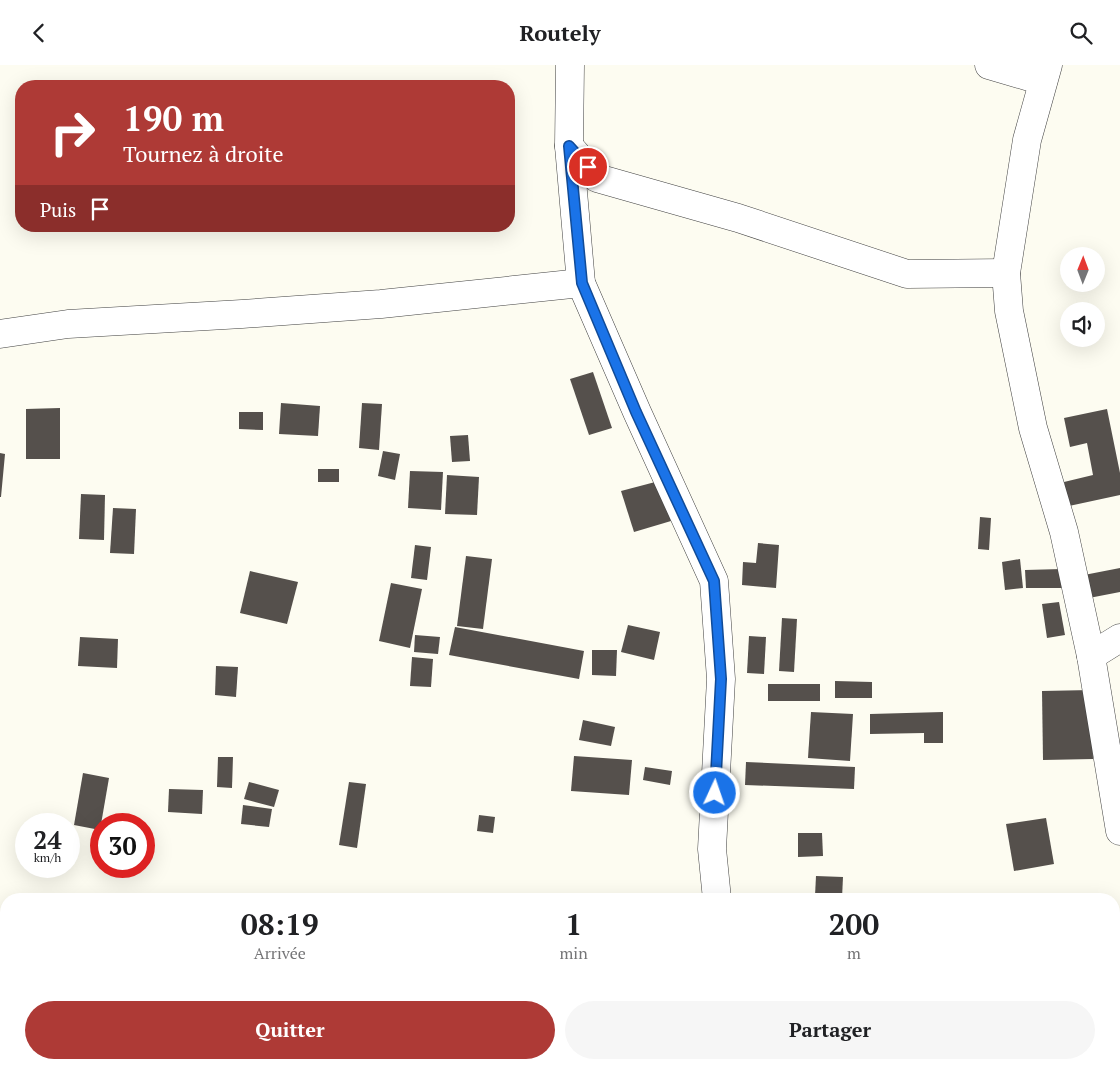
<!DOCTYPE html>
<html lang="fr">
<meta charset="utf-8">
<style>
body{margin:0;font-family:"PT Serif",serif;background:#f6f6f6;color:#202124;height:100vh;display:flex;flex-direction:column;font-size:19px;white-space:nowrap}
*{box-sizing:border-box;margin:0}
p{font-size:16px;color:#757577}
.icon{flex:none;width:28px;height:28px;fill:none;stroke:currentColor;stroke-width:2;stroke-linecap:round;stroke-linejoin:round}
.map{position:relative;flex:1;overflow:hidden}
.details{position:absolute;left:0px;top:828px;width:1120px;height:176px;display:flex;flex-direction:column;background:#fff;border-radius:20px 20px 0 0;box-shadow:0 5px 20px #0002}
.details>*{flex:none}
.hud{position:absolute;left:15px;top:15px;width:500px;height:152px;border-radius:20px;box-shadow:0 5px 20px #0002;background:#ae3a36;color:#fff;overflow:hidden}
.needle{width:32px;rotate:1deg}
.buttons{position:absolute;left:1060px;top:182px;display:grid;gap:10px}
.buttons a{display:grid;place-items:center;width:45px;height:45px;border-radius:50%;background:#fff;box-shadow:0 5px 20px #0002;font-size:25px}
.speed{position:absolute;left:15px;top:748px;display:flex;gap:10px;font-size:25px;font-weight:700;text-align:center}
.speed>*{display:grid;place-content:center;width:65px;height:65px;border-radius:50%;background:#fff;box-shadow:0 5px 20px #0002;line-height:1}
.speed small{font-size:12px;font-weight:400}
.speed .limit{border:8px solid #d22;background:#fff;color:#111}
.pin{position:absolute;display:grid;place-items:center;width:42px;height:42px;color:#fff;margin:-21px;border:2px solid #fff;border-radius:50%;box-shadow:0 1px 5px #0007}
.me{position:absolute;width:55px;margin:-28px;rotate:3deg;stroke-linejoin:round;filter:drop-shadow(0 0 4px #0008)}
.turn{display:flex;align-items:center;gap:18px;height:105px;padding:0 25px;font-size:22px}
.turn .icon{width:65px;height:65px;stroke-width:2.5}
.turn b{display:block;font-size:35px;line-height:42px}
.then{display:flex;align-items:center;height:48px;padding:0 25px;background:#0003;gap:10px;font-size:19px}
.eta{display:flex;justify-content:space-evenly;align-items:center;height:85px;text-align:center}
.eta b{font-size:30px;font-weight:600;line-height:35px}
.primary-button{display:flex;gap:10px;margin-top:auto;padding:10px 25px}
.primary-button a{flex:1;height:58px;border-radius:30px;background:#ae3a36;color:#fff;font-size:20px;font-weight:600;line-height:58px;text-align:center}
.primary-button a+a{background:#f6f6f6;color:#202124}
header{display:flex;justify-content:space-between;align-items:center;height:65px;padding:0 25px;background:#fff;font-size:22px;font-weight:600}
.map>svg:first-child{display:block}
</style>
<header><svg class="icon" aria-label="back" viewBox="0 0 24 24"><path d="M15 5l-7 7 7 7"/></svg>Routely<svg class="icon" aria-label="search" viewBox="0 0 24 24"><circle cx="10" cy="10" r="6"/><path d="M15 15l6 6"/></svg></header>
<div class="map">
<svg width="1120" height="1003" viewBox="0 0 1120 1003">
<rect width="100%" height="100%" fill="#fdfcf1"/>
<g fill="#55504c">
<polygon points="593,307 612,363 589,370 570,314"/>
<polygon points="281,338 320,341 318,371 279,369"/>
<polygon points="362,338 382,339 379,385 359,383"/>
<polygon points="60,343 60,394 26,394 26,344"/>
<polygon points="1107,344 1120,408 1120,430 1069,441 1064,417 1093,410 1087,378 1070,382 1064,353"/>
<polygon points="239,347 263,347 263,365 239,364"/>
<polygon points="468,370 470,396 452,397 450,371"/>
<polygon points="383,386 400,389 395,415 378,411"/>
<polygon points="0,388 5,389 1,432 0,432"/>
<rect x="318" y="404" width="21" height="13"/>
<polygon points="410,406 443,407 441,445 408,443"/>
<polygon points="447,410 479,412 477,450 445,449"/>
<polygon points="659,416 671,456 634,467 621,426"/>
<polygon points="81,429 105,430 104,475 79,474"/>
<polygon points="113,443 136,444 134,489 110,488"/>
<polygon points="980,452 991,453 989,485 978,484"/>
<polygon points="758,478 779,480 776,523 742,520 743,497 756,498"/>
<polygon points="415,480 431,482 427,515 411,513"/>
<polygon points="466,491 492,494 483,564 457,561"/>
<polygon points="1020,494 1023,523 1005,525 1002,497"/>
<polygon points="1120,503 1120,527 1089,533 1084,510"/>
<polygon points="1062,504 1062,523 1026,523 1025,505"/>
<polygon points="250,506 298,517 287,559 240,548"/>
<polygon points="391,518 422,524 410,583 379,576"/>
<polygon points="1059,537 1065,570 1047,573 1042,539"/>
<polygon points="782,553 797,554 794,607 779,606"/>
<polygon points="628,560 660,567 654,595 621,587"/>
<polygon points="455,562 584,586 579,614 449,590"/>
<polygon points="415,570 440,572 438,589 414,587"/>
<polygon points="749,571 766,572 764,609 747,608"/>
<polygon points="80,572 118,574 117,603 78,601"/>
<polygon points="592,585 617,585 616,611 592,610"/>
<polygon points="412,592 433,594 431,622 410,621"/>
<polygon points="216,601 238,602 236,632 215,630"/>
<polygon points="835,616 872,617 872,633 835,633"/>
<rect x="768" y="619" width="52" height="17"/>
<polygon points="1091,625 1093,694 1043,695 1042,626"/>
<polygon points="811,647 853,649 850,696 808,693"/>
<polygon points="943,647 943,678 924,678 924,668 870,669 870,649"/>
<polygon points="583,655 615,662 611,681 579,675"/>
<polygon points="574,691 632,695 629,730 571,726"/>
<polygon points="218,692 233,692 232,723 217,722"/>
<polygon points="746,697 855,702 854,724 745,720"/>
<polygon points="645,702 672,706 670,720 643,715"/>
<polygon points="83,708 109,713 100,765 74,760"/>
<polygon points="249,717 279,725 274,742 244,734"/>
<polygon points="349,717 366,719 357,783 339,780"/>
<polygon points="169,724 203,725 202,749 168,747"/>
<polygon points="243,740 272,744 269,762 241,759"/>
<polygon points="479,750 495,752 493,768 477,766"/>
<polygon points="1046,753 1054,799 1014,806 1006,759"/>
<polygon points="798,768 822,768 823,791 798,792"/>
<polygon points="816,811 843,812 842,833 815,831"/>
</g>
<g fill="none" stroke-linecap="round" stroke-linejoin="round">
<g stroke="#414141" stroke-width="29">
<g id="minor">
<polyline points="570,0 569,81 581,218 637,347 714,516 721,614 712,784 717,834"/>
<polyline points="989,0 1043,16"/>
<polyline points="1048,0 1027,75 1006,208 1009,246 1033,363 1064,467 1091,591 1120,766"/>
<polyline points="569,81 597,113 738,153 907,209 1006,208"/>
<polyline points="0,269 68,259 242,249 381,239 581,218"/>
<polyline points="1091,591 1120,573"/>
<polyline points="1114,868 1120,867"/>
<polyline points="1114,990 1117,990 1120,900"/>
<polyline points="731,998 732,1003"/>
<polyline points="1035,1003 1069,998"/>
</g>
</g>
<use href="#minor" stroke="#fff" stroke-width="28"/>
</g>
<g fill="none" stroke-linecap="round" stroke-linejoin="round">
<g stroke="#114b97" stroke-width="12">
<polyline id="route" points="588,102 569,81 582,218 636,347 714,516 721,614 715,728"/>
</g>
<use href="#route" stroke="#1a73e8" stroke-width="9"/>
</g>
</svg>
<div class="buttons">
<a><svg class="needle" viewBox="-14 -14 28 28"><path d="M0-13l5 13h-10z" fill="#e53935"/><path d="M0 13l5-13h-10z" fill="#757577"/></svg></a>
<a><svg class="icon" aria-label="sound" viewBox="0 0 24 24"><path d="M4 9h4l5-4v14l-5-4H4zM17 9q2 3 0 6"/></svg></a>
</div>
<div class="speed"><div>24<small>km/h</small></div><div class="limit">30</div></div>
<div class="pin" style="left:588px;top:102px;background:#d93025"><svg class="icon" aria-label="arrive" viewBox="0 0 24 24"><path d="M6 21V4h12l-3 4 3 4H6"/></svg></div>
<svg class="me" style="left:715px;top:728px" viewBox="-20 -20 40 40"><circle r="17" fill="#1a73e8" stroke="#fff" stroke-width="3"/><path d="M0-11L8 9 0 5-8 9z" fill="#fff"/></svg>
<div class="hud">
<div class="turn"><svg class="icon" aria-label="right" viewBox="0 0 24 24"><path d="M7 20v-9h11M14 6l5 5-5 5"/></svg><div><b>190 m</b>Tournez à droite</div></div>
<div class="then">Puis<svg class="icon" aria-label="arrive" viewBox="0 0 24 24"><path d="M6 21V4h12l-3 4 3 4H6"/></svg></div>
</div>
<section class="details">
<div class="eta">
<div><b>08:19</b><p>Arrivée</p></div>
<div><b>1</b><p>min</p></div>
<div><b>200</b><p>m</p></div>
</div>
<div class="primary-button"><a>Quitter</a><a>Partager</a></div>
</section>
</div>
